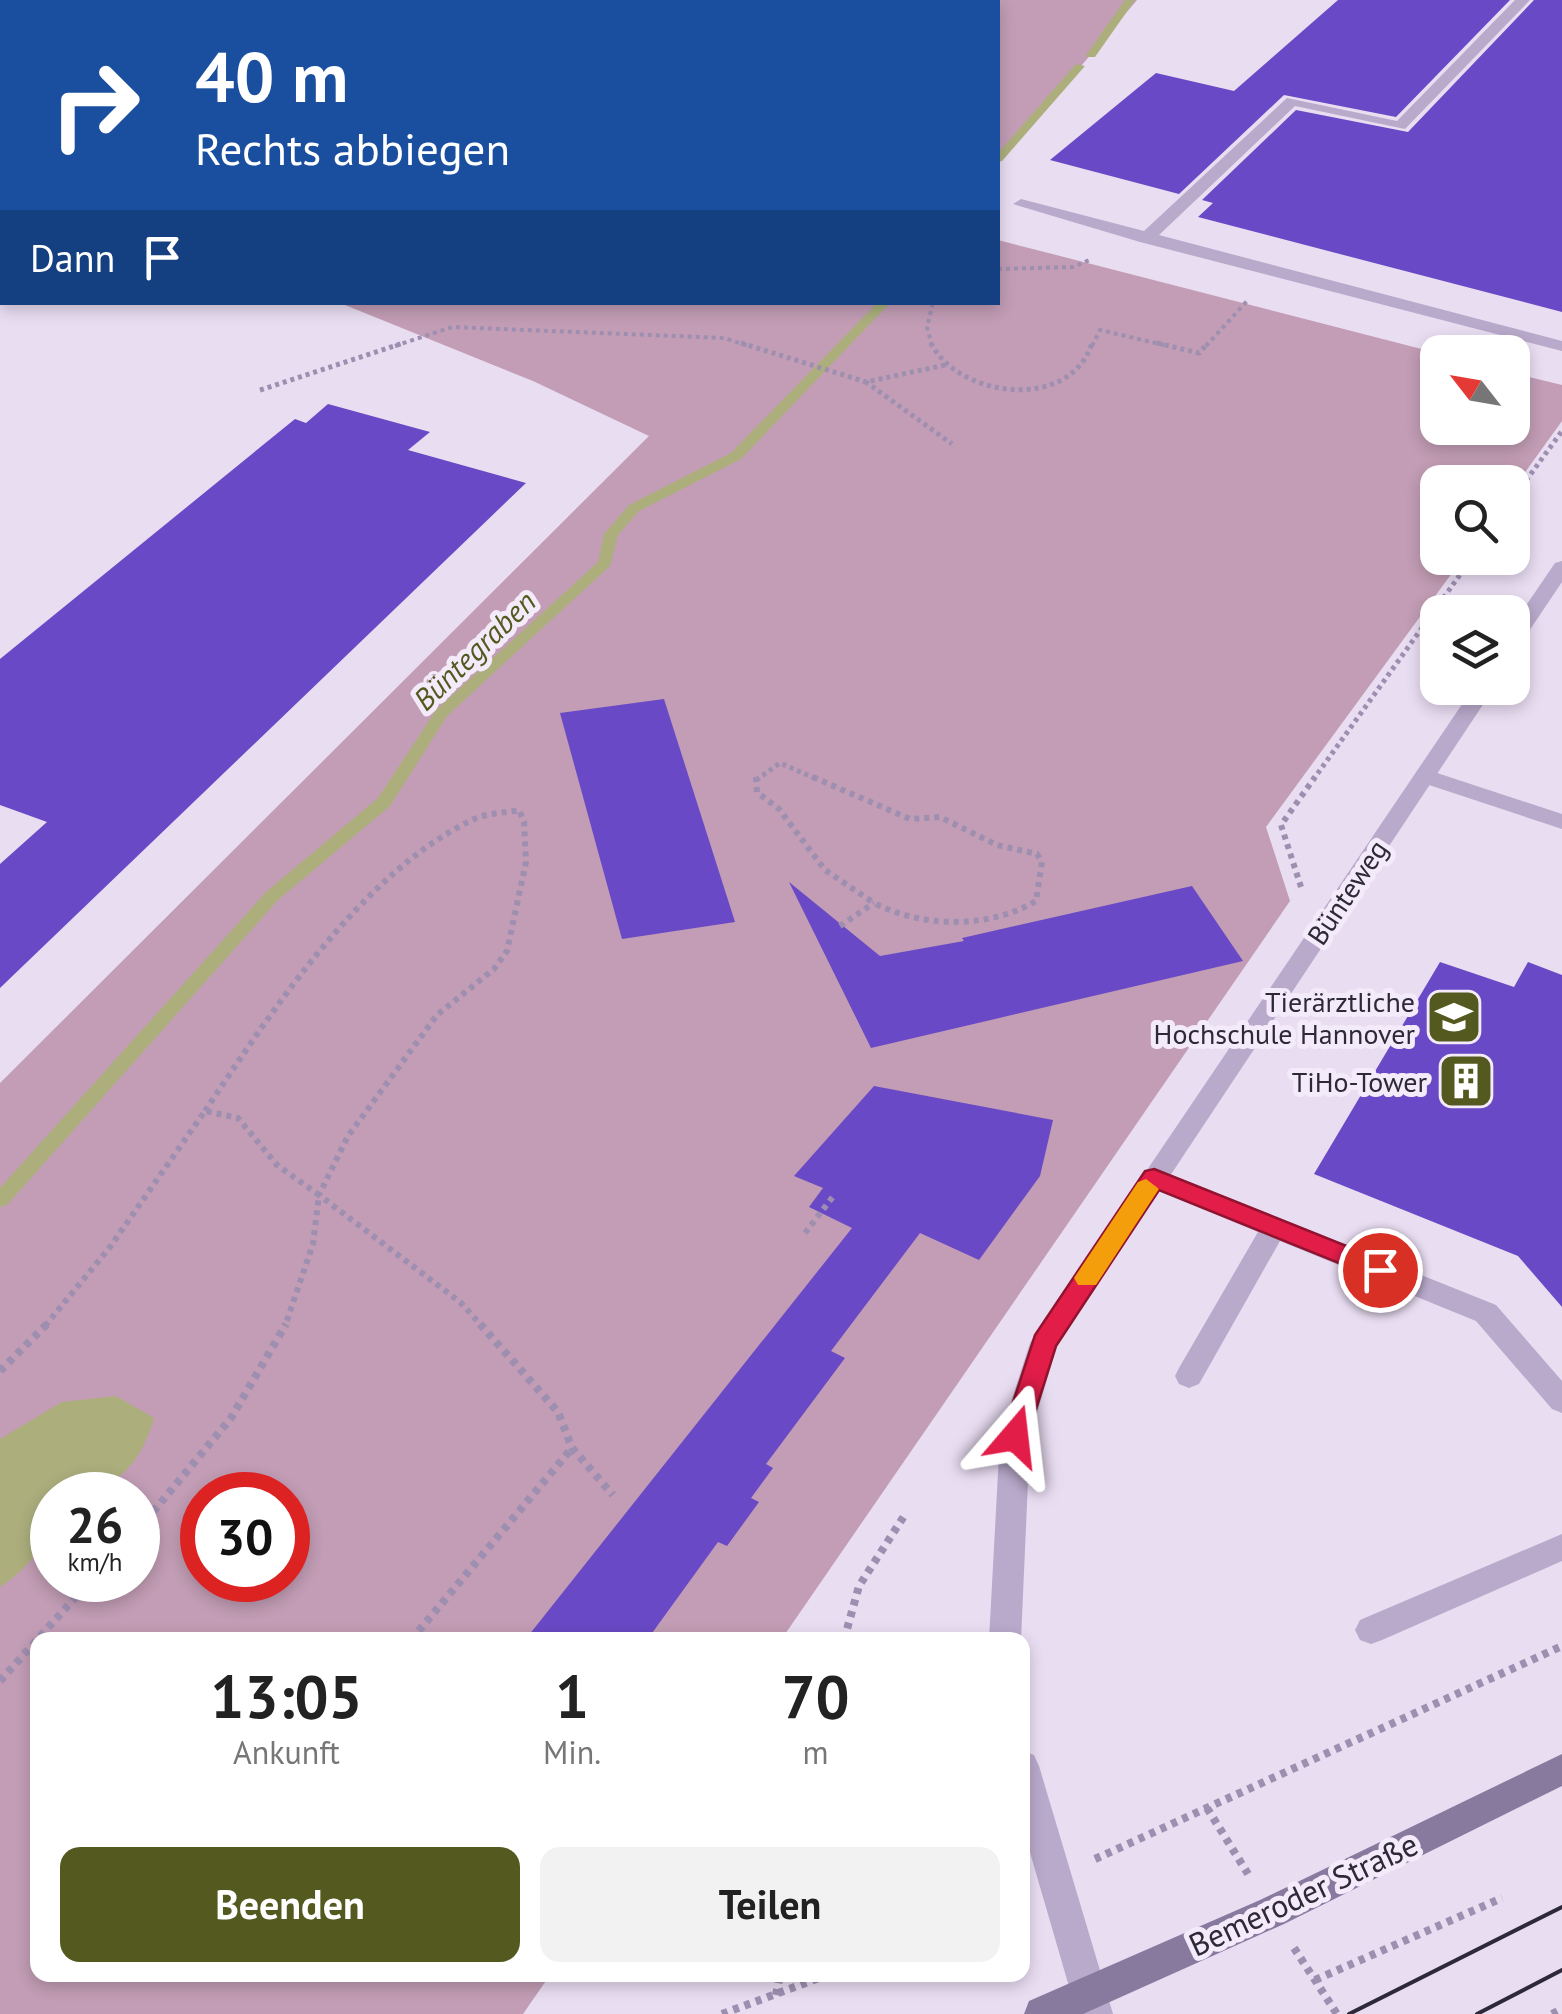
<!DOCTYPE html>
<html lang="de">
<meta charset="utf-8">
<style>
body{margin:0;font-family:"PT Sans",sans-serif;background:#f2f2f2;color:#222;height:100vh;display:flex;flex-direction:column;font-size:38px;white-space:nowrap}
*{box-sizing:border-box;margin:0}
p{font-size:32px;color:#767676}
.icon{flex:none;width:55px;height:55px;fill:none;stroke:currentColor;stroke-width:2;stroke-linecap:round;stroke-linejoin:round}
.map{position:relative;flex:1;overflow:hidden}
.side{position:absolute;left:30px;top:1632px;width:1000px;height:350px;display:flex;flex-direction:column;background:#fff;border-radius:20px;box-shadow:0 5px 15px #0003}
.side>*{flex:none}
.guide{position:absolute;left:0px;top:0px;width:1000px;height:305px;box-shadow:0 5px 15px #0003;background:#1a4fa0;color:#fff;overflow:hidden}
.needle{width:65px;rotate:301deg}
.buttons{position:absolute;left:1420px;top:335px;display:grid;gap:20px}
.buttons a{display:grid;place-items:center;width:110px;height:110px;border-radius:20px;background:#fff;box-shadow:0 5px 15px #0003;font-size:50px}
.speed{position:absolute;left:30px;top:1472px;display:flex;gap:20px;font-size:50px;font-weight:700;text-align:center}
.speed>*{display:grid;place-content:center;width:130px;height:130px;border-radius:50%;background:#fff;box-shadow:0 5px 15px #0003;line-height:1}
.speed small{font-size:25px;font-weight:400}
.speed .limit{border:15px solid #d22;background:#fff;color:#111}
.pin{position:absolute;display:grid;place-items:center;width:85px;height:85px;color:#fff;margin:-42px;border:5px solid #fff;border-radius:50%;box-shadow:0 2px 10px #0007}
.me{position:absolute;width:110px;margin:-55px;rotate:17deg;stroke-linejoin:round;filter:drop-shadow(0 0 8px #0008)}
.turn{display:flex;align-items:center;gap:35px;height:210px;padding:0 30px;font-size:45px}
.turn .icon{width:130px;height:130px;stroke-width:2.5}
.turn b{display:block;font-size:70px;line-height:85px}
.then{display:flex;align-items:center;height:95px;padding:0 30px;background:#0003;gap:20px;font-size:38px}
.eta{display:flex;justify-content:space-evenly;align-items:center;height:170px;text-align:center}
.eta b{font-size:60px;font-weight:800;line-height:70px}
.primary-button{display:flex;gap:20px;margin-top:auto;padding:20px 30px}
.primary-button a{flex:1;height:115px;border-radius:20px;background:#54591f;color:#fff;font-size:40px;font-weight:800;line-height:115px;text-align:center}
.primary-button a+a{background:#f2f2f2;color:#222}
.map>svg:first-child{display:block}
</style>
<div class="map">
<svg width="1562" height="2014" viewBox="0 0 1562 2014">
<rect width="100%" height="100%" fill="#e9ddf2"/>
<g fill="#c29db5" fill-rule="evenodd">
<polygon points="0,0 1137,0 998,164 998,2 2,2 2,176"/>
<path d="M998,240L1437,353L1438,428H1512L1513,373L1562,385V421L1513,489L1512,482H1438V558H1463L1266,827L1290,901L781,1640H38V1975H550L523,2014H0V1083L649,436L533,381L340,303L998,302ZM52,1495H138V1580H52ZM202,1495H288V1580H202Z"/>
</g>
<path fill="#acaf7c" d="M116,1396L154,1418C138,1473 108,1495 52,1495C52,1539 35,1563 0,1587V1439L62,1402Z"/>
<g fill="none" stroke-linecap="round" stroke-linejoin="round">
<g fill="#acaf7c" fill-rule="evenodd">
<polygon points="1125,0 1135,0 1095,57 1087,57 1086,55"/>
<polygon points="1076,64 1085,66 1002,161 998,162 998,153"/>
<polygon points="878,302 891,302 741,459 639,511 618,535 610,566 447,716 390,806 278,900 7,1205 0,1207 0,1188 266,892 378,798 436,710 598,562 604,534 629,505 731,453"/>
</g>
</g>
<g fill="#6949c5">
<polygon points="1338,0 1510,0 1396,117 1284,95 1179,194 1050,160 1156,73 1234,91"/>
<polygon points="1534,0 1562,0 1562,312 1198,217 1213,203 1202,200 1296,110 1408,132"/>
<polygon points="328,404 430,432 408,450 526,483 0,988 0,864 47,822 0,805 0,659 295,419 306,423"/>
<polygon points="664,699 735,922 622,939 560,713"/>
<polygon points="789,882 880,956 964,941 962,938 1192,886 1243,961 871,1048"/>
<polygon points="1440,962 1514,987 1528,962 1562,975 1562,1307 1518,1256 1314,1174"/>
<polygon points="874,1086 1053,1120 1040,1176 979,1260 920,1233 831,1351 845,1358 766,1464 773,1468 751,1498 759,1502 727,1546 718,1542 647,1640 525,1640 852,1228 809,1207 823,1188 794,1176"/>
</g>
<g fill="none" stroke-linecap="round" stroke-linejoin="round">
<g stroke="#9e8fb1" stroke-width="4" stroke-dasharray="4 4" stroke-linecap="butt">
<polyline points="90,0 98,2"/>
<polyline points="445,0 453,2"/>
<polyline points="746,0 754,2"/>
<polyline points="998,269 1073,267 1092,259"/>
<polyline points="395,346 452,327 724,338 749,346"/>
<polyline points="932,346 927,327 933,302"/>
<polyline points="1092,346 1100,330 1168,346"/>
<polyline points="1206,346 1247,301"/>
</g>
<g stroke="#9e8fb1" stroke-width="5" stroke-dasharray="4 4" stroke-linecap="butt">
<polyline points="741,343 866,382"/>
<path d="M931,343C957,397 1070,413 1092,343"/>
<polyline points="1157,343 1199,353 1208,343"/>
<polyline points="945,365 866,382 952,444"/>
<polyline points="260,390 403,343"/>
<polyline points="1512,500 1562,431"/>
<polyline points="756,780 780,763 819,780"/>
<polyline points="1313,780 1472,558"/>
</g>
<g stroke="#9e8fb1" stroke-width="6" stroke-dasharray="5 5" stroke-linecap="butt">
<polyline points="756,777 757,792 779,809 825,870 874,903"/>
<path d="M813,777L910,819L940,817L997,845L1037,854L1042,862L1036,901C989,929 922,928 874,903"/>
<polyline points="1301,887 1281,825 1315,777"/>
<polyline points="840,926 874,903"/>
<path d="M205,1111C272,1011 362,872 474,819C487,813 505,813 519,810L524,822L526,862L507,951L494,969L437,1015L348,1136L319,1195L460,1302L482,1326"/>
<polyline points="805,1233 835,1194"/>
<polyline points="45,1326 110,1247 205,1111 238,1118 277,1165 319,1195 313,1244 285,1326"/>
</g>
<g stroke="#9e8fb1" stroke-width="8" stroke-dasharray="6 6" stroke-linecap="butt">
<polyline points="480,1324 558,1412 572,1448 613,1495"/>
<polyline points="0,1371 47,1324"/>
<polyline points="138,1530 231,1418 286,1324"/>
<polyline points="411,1640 572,1448"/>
<polyline points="844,1640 859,1586 906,1513"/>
<polyline points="0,1681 91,1580"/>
<polyline points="1207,1808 1248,1874"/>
<polyline points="1095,1859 1562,1646"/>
<polyline points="1294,1948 1337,2014"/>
<polyline points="1315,1980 1502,1898"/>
<polyline points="776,1995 780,1975"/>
<polyline points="722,2014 827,1975"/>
<polyline points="1552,2014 1562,2009"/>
</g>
<g fill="#b9a9cb" fill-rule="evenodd">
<polygon points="1515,0 1530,0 1405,129 1295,106 1159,235 1562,341 1562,351 1140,242 1013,204 1021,199 1144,231 1287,98 1397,121"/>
<polygon points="1425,769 1562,814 1562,829 1417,781 1414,776 1417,771"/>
<polygon points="1154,1168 1496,1305 1562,1381 1562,1413 1552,1409 1476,1321 1280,1241 1199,1384 1189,1388 1179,1384 1175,1376 1179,1368 1258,1232 1145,1185 1141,1178 1145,1171"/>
<polygon points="1562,1534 1562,1561 1382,1640 1371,1644 1360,1640 1355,1630 1360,1620"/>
</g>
<g fill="#b9a9cb" fill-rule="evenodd">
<polygon points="1562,561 1562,582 1519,646 1512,648 1512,626 1555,563"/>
<polygon points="1473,688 1494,688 1057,1346 1030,1436 1021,1640 989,1640 1000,1436 1030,1343"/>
<polygon points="1022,1751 1034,1755 1039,1766 1113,2014 1077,2014 1022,1825"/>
</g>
<polygon fill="#887a9e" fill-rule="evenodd" points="1562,1754 1562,1786 1284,1924 1083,2014 1024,2014 1029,2001 1260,1900"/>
<g stroke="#2e2938" stroke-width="4">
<polyline points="1349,2014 1562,1907"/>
<polyline points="1477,2014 1562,1970"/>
</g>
</g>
<polygon fill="#e11d48" stroke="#92132f" stroke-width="2.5" points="1154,1169 1389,1263 1393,1270 1389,1276 1371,1276 1159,1190 1056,1346 1025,1444 1006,1444 1002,1436 1035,1335 1145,1171"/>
<polygon fill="#f59e0b" points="1146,1179 1159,1189 1155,1195 1096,1285 1078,1285 1074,1278 1138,1182"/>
<defs>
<g id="university-square" transform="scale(2.875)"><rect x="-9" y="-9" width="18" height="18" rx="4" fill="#54591f" stroke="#f3eafa"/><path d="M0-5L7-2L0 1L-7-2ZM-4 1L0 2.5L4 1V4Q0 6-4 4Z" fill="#fff"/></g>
<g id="building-square" transform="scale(2.875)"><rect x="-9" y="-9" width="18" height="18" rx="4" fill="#54591f" stroke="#f3eafa"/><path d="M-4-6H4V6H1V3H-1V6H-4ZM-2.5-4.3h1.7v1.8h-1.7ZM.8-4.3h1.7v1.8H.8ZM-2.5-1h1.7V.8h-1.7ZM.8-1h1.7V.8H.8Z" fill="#fff"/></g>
</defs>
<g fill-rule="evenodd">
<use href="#university-square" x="1454" y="1017"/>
<use href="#building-square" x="1466" y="1081"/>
</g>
<g text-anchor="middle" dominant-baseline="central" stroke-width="10" stroke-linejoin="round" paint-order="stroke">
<g font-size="28" fill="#2e2938" stroke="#f3eafa">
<text transform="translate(1347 892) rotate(-56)">Bünteweg</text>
</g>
<g font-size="28" fill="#2e2938" stroke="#f3eafa" text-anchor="end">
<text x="1415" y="1001">Tierärztliche<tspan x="1415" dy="32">Hochschule Hannover</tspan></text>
<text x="1427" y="1081">TiHo-Tower</text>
</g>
<g font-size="30" font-style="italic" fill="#54591f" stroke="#f3eafa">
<text transform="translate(474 650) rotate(-44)">Büntegraben</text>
</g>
<g font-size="32" fill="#2e2938" stroke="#f3eafa">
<text transform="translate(1303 1894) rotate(-25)">Bemeroder Straße</text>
</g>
</g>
</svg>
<div class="buttons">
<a><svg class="needle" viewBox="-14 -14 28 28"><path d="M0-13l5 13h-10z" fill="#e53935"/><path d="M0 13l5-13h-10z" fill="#767676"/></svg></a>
<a><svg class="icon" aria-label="search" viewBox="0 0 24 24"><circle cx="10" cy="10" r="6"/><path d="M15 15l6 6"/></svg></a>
<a><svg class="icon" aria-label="layers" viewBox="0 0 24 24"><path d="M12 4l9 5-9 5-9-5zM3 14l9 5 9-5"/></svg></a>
</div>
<div class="speed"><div>26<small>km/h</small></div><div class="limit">30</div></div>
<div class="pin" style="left:1380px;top:1270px;background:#d93025"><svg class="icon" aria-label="arrive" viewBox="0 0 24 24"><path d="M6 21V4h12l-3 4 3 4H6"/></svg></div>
<svg class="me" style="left:1015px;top:1436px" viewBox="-20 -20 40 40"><path d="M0-17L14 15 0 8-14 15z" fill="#e11d48" stroke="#fff" stroke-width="4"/></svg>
<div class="guide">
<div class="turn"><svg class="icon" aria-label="right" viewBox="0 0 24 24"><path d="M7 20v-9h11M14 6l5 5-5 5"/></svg><div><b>40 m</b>Rechts abbiegen</div></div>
<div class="then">Dann<svg class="icon" aria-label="arrive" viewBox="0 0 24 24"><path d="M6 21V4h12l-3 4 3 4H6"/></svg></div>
</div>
<section class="side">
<div class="eta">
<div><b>13:05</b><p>Ankunft</p></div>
<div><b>1</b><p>Min.</p></div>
<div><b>70</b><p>m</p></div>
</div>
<div class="primary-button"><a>Beenden</a><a>Teilen</a></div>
</section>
</div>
